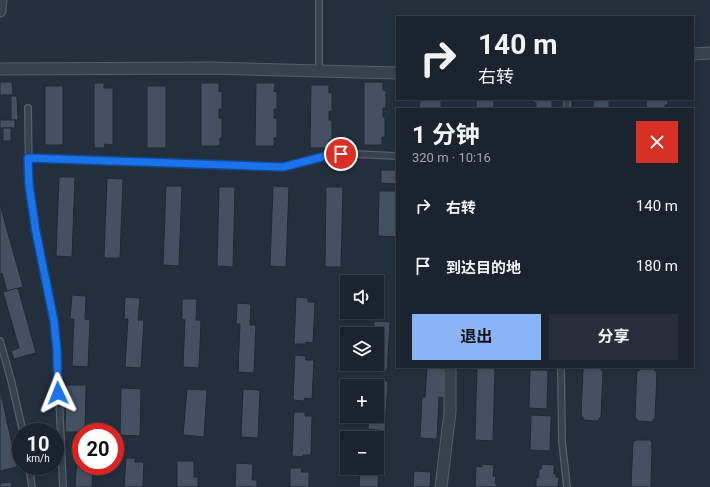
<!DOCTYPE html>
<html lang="zh">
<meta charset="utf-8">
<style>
body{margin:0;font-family:Roboto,"Noto Sans SC",sans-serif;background:#282f3a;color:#f1f3f6;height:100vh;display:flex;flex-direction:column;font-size:15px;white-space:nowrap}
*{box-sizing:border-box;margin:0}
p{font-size:13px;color:#a0a4aa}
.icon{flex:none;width:22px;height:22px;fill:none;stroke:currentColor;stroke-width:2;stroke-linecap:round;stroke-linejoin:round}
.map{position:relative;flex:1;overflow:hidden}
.sheet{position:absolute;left:396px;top:108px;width:298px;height:260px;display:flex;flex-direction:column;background:#1b232e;border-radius:0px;box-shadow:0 2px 6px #0003,0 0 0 1px #39404a}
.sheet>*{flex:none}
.hud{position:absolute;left:396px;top:16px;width:298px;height:84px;border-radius:0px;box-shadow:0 2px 6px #0003,0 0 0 1px #39404a;background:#1b232e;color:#f1f3f6;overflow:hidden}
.buttons{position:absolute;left:340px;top:275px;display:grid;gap:8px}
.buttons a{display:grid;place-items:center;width:44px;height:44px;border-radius:0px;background:#1b232e;box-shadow:0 2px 6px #0003,0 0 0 1px #39404a;font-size:20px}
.speed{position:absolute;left:12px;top:423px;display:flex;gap:8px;font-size:20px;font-weight:700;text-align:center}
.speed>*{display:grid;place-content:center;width:52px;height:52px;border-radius:50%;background:#1b232e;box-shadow:0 2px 6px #0003,0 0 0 1px #39404a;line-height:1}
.speed small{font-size:10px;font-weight:400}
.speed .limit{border:6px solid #d22;background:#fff;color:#111}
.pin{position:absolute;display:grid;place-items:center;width:34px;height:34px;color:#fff;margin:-17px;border:2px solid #fff;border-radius:50%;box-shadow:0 1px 4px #0007}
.me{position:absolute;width:44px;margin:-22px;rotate:358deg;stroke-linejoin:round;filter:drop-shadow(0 0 3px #0008)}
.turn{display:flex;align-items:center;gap:14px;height:84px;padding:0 16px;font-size:18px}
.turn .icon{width:52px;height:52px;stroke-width:2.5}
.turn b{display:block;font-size:28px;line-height:34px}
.round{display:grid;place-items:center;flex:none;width:42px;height:42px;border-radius:0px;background:#282f3a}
.headline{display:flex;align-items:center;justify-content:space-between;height:68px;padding:0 16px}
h1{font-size:24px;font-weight:700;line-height:30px}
.button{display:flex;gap:8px;margin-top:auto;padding:8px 16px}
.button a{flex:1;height:46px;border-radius:0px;background:#8ab4f8;color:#111;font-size:16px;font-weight:700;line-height:46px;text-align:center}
.button a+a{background:#282f3a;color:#f1f3f6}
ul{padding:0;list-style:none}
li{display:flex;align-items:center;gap:12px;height:60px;padding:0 16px}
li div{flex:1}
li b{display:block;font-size:15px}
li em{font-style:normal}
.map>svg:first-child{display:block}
</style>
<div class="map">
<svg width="710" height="487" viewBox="0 0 710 487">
<rect width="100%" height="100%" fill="#242f3e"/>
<g fill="#455162" stroke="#1f2835">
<polygon points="0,82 12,82 13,95 0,95"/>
<polygon points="364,82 383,82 383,90 386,91 386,108 383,108 383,117 385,117 385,137 382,137 382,145 364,145"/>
<polygon points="94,83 104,83 104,88 113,88 113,145 105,144 104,148 94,148"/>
<polygon points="201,83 219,83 219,92 222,91 222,109 219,109 219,118 222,118 222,138 220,138 220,146 201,146"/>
<polygon points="256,83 275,83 274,92 277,91 277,109 274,109 274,118 277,118 277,138 274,138 274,146 255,146"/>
<polygon points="311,85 329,85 329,93 332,93 332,111 329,111 329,120 332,120 332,140 329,140 329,148 310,148"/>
<rect x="45" y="86" width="18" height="59"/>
<rect x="147" y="86" width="19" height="62"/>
<polygon points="11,96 17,96 18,120 11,120"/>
<polygon points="420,99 441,99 441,109 419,109"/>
<rect x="476" y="99" width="18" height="10"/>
<polygon points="533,99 552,99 552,109 536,109 536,103 533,102"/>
<polygon points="590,99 609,99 609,109 593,109 593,101 590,101"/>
<polygon points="646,99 668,99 668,105 665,105 665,109 646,109"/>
<rect x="0" y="120" width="15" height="8"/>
<rect x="3" y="128" width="8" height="13"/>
<polygon points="381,170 397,170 397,184 381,183"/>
<polygon points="59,177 75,177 72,257 56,256"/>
<polygon points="107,178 123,179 120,258 104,258"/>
<polygon points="166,186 182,186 179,266 163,265"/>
<polygon points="273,186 289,187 286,267 270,266"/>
<polygon points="219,187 235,187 233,267 217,266"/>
<polygon points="326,187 343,187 341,267 325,267"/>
<polygon points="379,191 397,191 397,237 378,236"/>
<polygon points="0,204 23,287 7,291 2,273 0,274"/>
<polygon points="18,288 36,353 14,359 11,351 19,348 3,292"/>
<polygon points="72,295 86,296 85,319 90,320 88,367 72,366 74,319 70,319"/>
<polygon points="125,297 140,298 138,320 144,320 141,368 125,367 128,319 124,319"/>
<polygon points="296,297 308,298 308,302 315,302 313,343 306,342 306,344 294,344"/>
<polygon points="182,299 197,299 196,320 201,320 199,368 183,367 185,320 182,319"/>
<polygon points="237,303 251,304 250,325 256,325 254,373 238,372 240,324 236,324"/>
<polygon points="374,321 390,322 387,371 371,370 371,364 377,364 377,334 373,334"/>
<polygon points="295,355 306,356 306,360 314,360 312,399 305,398 304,401 293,400"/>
<polygon points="427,367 446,367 444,398 439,397 437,439 420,438 422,397 425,397"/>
<polygon points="477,367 495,367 493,441 475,440"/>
<polygon points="585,367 601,368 601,370 603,370 601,418 599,418 599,421 583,420 583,417 581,417 583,369 585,369"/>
<polygon points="639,369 655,369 655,371 657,371 655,420 653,419 653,422 637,421 637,419 635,419 637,370 639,371"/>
<polygon points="530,370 548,370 547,409 529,408"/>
<polygon points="371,380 388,381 385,431 368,429 369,416 377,416 377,386 371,386"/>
<polygon points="66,385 86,385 85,432 65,432"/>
<polygon points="121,388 141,389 140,436 120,435"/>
<polygon points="0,389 17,467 0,471"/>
<polygon points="187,389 207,390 204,437 183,435"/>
<polygon points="243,389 260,390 258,438 241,437"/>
<polygon points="294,412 305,412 305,416 312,416 311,455 303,455 303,457 292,456"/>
<polygon points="531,415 551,416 550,451 530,450"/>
<polygon points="635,440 651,440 651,442 652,442 651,487 631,487 633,441 635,441"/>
<polygon points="126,458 135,458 135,462 144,462 143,487 124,487"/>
<polygon points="77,459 81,459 81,466 93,466 92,487 75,487"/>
<polygon points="177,461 194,461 194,477 198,477 198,487 177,487"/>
<polygon points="236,463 253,464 252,480 257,480 257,487 235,487"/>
<polygon points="482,464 494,465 493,476 496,476 495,484 497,484 497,487 475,487 476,466 482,467"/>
<polygon points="542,464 554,465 554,474 556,474 556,477 559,477 558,487 536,487 536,478 538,478 539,469 541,469"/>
<polygon points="377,467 379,467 378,487 359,487 360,468 377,468"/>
<polygon points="290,468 302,468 301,472 309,472 309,487 290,487"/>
<polygon points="414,471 431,472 430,487 413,487"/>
<polygon points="11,482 12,487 0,487 0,483"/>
</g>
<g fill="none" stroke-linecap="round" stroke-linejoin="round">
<g stroke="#565f6c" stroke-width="8">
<g id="service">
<polyline points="319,71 319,0"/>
<polyline points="28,108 29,185 36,232 54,321 57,351 63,487"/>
<polyline points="567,109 567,99"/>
<polyline points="28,158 283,167 330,155 353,154 397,156"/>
<polyline points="0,341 11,380 23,432"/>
<polyline points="561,367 562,441 567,487"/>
<polyline points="29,466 32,487"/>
</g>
</g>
<g stroke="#565f6c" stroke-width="13">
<g id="minor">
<polyline points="0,11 1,0"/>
<polyline points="693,54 710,53"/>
<polyline points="0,69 212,68 397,73"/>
<polyline points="441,487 450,412 450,367"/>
</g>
</g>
<use href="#service" stroke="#38414e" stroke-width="5.5"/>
<use href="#minor" stroke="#38414e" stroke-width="11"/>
</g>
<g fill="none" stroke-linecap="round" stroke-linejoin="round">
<g stroke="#114b97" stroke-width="10">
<polyline id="route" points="58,393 57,351 54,321 36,232 29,185 28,158 283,167 330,155 341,154"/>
</g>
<use href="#route" stroke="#1a73e8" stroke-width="7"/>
</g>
</svg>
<div class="buttons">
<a><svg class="icon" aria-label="sound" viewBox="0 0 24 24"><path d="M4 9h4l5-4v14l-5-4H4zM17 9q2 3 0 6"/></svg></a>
<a><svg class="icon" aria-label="layers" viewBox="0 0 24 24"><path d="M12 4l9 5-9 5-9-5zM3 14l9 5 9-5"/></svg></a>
<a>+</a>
<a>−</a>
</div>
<div class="speed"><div>10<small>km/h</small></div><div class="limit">20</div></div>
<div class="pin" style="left:341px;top:154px;background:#d93025"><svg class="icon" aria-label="arrive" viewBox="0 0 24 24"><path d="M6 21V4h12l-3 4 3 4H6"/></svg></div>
<svg class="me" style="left:58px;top:393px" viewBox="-20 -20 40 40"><path d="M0-17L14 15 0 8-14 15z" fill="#1a73e8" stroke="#fff" stroke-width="4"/></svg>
<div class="hud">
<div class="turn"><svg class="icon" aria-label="right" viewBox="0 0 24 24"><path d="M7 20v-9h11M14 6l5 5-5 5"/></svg><div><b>140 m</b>右转</div></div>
</div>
<section class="sheet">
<div class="headline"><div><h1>1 分钟</h1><p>320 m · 10:16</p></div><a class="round" style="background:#d93025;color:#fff"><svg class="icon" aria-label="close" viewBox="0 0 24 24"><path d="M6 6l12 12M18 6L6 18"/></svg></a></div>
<ul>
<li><svg class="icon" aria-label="right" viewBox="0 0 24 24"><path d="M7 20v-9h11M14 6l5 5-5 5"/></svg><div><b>右转</b></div><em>140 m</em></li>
<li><svg class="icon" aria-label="arrive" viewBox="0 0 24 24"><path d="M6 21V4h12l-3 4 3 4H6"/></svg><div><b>到达目的地</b></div><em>180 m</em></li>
</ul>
<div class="button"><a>退出</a><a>分享</a></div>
</section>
</div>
